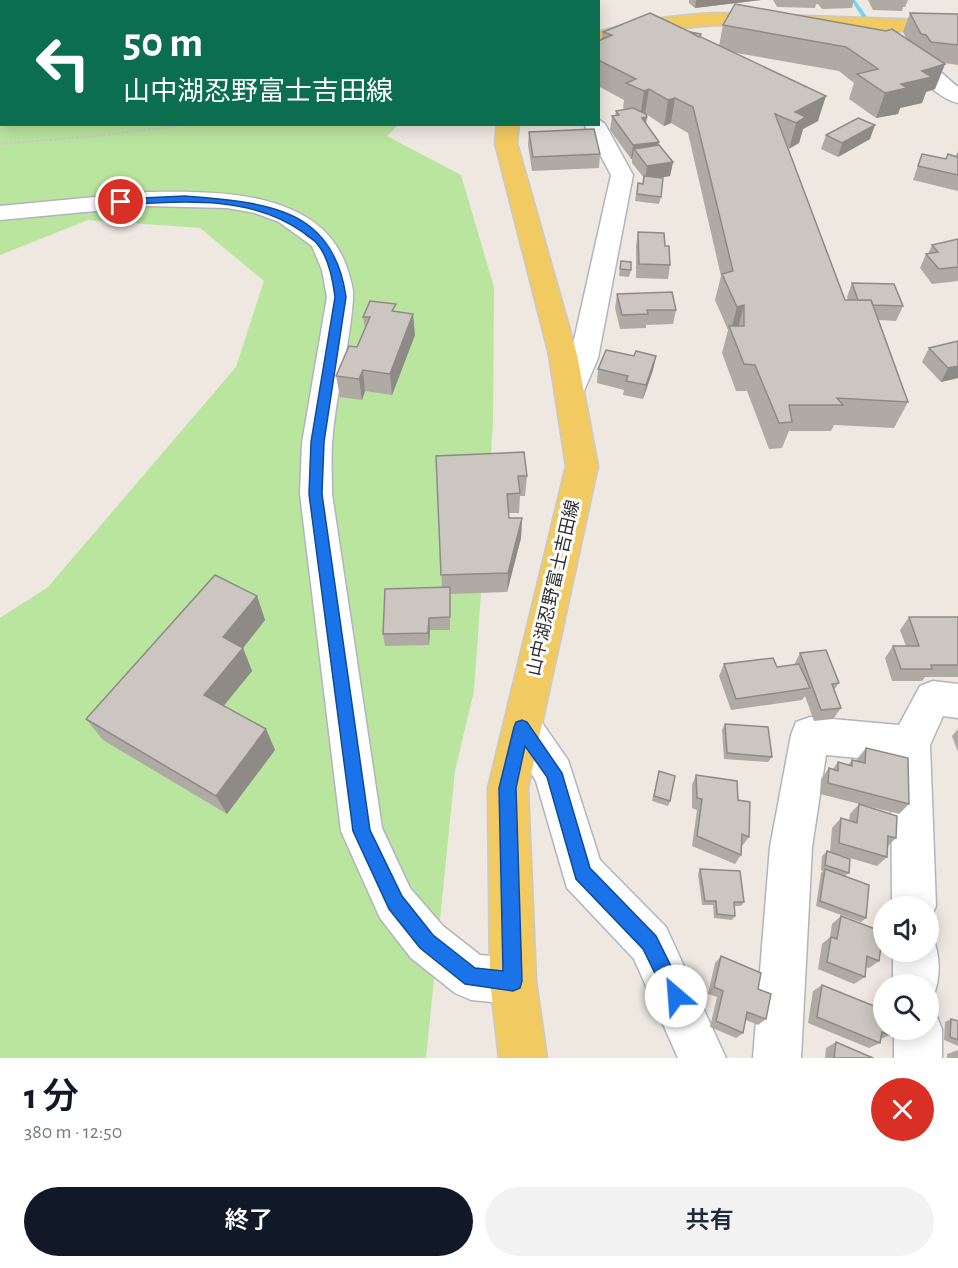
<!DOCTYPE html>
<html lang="ja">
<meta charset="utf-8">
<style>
body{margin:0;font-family:"Alegreya Sans","Noto Sans JP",sans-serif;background:#f2f2f3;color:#1f2937;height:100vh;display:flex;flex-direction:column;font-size:22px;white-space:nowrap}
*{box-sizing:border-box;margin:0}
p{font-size:20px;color:#747a83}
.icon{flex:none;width:33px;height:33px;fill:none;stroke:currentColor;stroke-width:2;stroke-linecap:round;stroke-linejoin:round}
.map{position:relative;height:1058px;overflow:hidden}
.panel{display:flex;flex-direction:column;background:#fff;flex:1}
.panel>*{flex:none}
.top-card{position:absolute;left:0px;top:0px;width:600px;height:126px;box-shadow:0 3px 15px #0003;background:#0b6e4f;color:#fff;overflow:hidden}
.tools{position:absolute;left:873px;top:896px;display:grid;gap:12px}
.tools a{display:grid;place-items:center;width:66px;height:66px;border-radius:50%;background:#fff;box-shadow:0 3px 15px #0003;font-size:30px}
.pin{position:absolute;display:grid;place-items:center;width:51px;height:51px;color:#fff;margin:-26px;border:3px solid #fff;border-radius:50%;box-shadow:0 2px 6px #0007}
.me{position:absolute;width:66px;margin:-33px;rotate:333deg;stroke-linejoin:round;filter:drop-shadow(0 0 4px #0008)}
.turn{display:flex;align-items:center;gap:21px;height:126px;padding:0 24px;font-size:27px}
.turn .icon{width:78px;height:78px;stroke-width:2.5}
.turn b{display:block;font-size:42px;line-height:51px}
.round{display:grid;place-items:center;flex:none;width:63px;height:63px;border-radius:32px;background:#f2f2f3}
.summary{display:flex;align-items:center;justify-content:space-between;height:102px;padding:0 24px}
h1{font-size:36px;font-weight:600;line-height:45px;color:#111827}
.primary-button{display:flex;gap:12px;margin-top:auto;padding:12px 24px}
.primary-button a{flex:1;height:69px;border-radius:36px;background:#111827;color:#fff;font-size:24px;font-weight:600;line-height:69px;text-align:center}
.primary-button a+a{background:#f2f2f3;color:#1f2937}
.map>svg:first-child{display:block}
</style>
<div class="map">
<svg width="958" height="1058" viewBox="0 0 958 1058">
<rect width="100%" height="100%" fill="#efe8e1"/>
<polygon fill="#b9e59e" points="0,0 586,0 2,2 2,124 398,125 387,136 461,175 494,287 493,424 474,691 455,771 426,1058 0,1058 0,618 48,587 236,367 264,281 200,228 88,220 0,255"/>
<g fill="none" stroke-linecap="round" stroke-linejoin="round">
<polygon fill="#75d5f0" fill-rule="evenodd" points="851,0 855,0 875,28 874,29 870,29"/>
<g stroke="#b1b4be" stroke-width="3">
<g id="minor">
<path d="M906,44C915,46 946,78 958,87V103C934,97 915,71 899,54L896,50Z"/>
<polygon points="598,119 605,124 633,175 598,358 580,400 570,403 560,400 555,393 570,358 611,175 584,124 598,124"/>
<path d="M148,192C215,191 321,189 347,268C350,277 354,289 353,299C350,347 335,395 332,444C331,460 332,477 332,494L382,828L410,888L443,926L480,955L513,958L529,965L536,981L529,997L513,1004L471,1000L455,993L411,958L380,918L341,831L300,494L302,443L327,297L322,270L312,246L279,222L255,213L227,208L148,206L0,220V206Z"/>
<polygon points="933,681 958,684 958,718 943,716 930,745 936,906 929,921 928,906 892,906 891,761 826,755 812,847 801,1058 753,1058 770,847 791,735 796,722 810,717 899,725 920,686"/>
<polygon points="522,709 536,714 568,760 600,860 666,927 726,1058 678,1058 634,959 567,888 536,781 503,727 508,714"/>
<path d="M928,934L932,935C941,957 941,978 932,1000L928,1002V984H893V951H928Z"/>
<polygon points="928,1010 935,1012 942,1029 942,1058 894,1058 894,1029 928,1029"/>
</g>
</g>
<g stroke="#c9c9c9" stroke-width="3">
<g id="major">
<path d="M716,13L958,21V33L716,25L645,31L598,44V32C637,20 676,15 716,13Z"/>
<polygon points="497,124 519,124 517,143 577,355 598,466 528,788 536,981 547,1058 499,1058 490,981 488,788 566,466 549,355 495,143"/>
</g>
</g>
<g stroke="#c9c9c9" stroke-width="2" stroke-dasharray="3 1.5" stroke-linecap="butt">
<polyline points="75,2 77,0"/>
<polyline points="428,2 430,0"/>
<polyline points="0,144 106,135 189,124"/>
</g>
<use href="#minor" fill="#fff" fill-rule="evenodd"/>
<use href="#major" fill="#f2ca62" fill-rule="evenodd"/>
</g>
<g fill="#afaaa4">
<polygon points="689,0 761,0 695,8 689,3"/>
<polygon points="773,0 854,0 852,8 822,9 818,4 816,4 815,8 777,7"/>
<polygon points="868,0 908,0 905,7 903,7 902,11 873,10"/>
<polygon points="910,13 958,14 958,65 944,63 945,64 935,89 926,92 922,103 900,108 898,114 876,118 849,99 854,83 839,71 731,52 818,121 803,129 799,143 788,148 845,300 848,300 847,297 852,283 903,306 896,321 879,320 908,402 894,428 834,425 831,431 789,431 782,448 769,449 747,391 736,391 722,353 728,330 715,300 721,276 688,133 671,123 664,126 646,114 646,124 659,145 673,162 670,176 658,178 661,197 659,204 635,201 638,183 643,184 644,178 632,163 632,159 631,159 610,130 612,116 615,116 616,111 626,110 623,108 624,100 598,86 598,41 602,39 603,32 700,37 719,46 723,25 906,38 903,32"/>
<polygon points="529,132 600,154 599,168 532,171 528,145"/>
<polygon points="826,135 870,139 838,157 821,149"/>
<polygon points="958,151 958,191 913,180 922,154 946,159 948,154 956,156"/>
<polygon points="638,232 670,265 668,279 636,278 636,246"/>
<polygon points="958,239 958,281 932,284 920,268 926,254 928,254 932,245"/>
<polygon points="621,261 631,270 629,277 619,276"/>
<polygon points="617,294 676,310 673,324 646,325 646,328 620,329 615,308"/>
<polygon points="396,312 415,335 392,395 365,391 362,400 340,397 336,376 357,347 365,329 363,317"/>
<polygon points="958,341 958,378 941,382 922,362 929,348"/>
<polygon points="634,356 656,356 653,370 643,399 623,395 624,390 597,383 598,369"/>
<polygon points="436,456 527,476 525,496 520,496 519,513 509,513 509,518 522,518 521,538 507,592 450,594 450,630 430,630 429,645 385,646 383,634 442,587"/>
<polygon points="257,596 265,620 243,648 252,671 224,706 266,729 275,750 227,814 103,740 86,719"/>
<polygon points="909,617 958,617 958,677 925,677 922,681 892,681 885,658 893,646 906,646 900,630"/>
<polygon points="800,653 839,683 834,690 841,708 833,719 814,721 805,696 802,700 731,710 719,676 724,664 777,667 794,665"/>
<polygon points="725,724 772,757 768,762 724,759 722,730"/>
<polygon points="958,729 958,752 952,736"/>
<polygon points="866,748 909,804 899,814 820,794 821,779 829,768 833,769 838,762 848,765 852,760 857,761 857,759"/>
<polygon points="659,771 670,801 668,806 652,801"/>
<polygon points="696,775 738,800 749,837 742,846 741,855 735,864 692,846 697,810 692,808 692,785"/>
<polygon points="859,804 896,838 888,846 887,857 877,866 830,852 832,828 841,818 849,820 850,814"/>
<polygon points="827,851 849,873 845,876 866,918 861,922 816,906 821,873 823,871 821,870 822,856"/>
<polygon points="700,869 744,902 741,906 734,906 735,916 732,920 714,918 713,905 702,905 698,874"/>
<polygon points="841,916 879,961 869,968 866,967 865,977 854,984 818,969 822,944 830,937 832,924"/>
<polygon points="721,956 758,989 766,1019 758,1025 746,1020 743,1033 736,1038 710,1027 717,997 708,994 715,963"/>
<polygon points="822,985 889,1035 881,1039 880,1043 869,1048 808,1023 813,991"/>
<polygon points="951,1019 958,1021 958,1046 944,1040 945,1022"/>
<polygon points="836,1042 873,1058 825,1058 826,1048"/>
<polygon points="958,1050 958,1058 947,1058 947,1054"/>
</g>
<g fill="#8e8b86">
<polygon points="508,0 518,0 518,2 507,2"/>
<polygon points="696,0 761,0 695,8"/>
<polygon points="945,64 935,89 926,92 922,103 900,108 898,114 876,118 885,93 901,84 922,71"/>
<polygon points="649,89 645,114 640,117 644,91"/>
<polygon points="826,96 818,121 803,129 799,143 789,149 796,123 795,112"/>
<polygon points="675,98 671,123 664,126 668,100"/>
<polygon points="647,117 645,131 642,118"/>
<polygon points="875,125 870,139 838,157 842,143"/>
<polygon points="659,142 657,155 634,149 632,159 631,159 633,145"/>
<polygon points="673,162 670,176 645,180 647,166"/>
<polygon points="744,305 737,332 731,330 737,307"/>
<polygon points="413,314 415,335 392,395 390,374"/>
<polygon points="656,356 653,370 643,399 646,385"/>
<polygon points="958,366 958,378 941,382 948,368"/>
<polygon points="363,370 365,391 362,400 359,379"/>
<polygon points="522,518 521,538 507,592 508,573"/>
<polygon points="257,596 265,620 243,648 252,671 215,716 204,695 223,637"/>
<polygon points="429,618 430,630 429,645 428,633"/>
<polygon points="266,729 275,750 227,814 216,796"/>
</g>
<g fill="#cbc6bf" stroke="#8e8b86" stroke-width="1.5">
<polygon points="363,0 380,0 379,2 362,2"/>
<polygon points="472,0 508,0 507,2 470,2"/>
<polygon points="735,4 886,31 892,29 945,64 922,71 932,77 901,84 907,88 885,93 857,74 878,69 846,47 723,25"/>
<polygon points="650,13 826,96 795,112 806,117 796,123 775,114 845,300 871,300 908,402 837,398 843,405 789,405 792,422 779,423 755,365 744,364 729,326 744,326 744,305 737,307 722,274 733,271 693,107 675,98 668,100 649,89 644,91 626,83 636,79 598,60 598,41 612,35 603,32"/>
<polygon points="910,13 958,14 958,45 931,42 926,35 921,34"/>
<polygon points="690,32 701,34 699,37"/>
<polygon points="633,108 646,114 647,117 642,118 659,142 633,145 612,116 619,115 616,111"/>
<polygon points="858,118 875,125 842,143 826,135"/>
<polygon points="594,129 600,154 533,157 529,132"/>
<polygon points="659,145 673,162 647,166 634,149"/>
<polygon points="922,154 946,159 948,154 957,157 958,154 958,175 918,166"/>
<polygon points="644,176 663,178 661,197 637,194 638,183 643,184"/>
<polygon points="638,232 664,233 665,246 669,246 670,265 639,264"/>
<polygon points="958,239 958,267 939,269 926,254 938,252 932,245"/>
<polygon points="621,261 631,262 631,270 620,269"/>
<polygon points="852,283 894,284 903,306 873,305 871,300 858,300"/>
<polygon points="672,292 676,310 647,310 648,314 622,315 617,294"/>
<polygon points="370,301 396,304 392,311 413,314 390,374 363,370 359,379 336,376 349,346 357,347 370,317 363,317"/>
<polygon points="958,341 958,366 948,368 929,348"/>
<polygon points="606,350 634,356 636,351 656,356 646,385 626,381 628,376 598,369"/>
<polygon points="524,452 527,476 518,476 520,493 507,494 509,518 522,518 508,573 441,575 436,456"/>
<polygon points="215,575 257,596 223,637 243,648 204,695 266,729 216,796 86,719"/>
<polygon points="450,587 450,617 429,618 428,633 383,634 385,589"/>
<polygon points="909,617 958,617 958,665 931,665 932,669 901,669 893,646 919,646"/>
<polygon points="826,650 839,683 832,684 841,708 821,710 800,653"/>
<polygon points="773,658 777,667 799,664 810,688 736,699 724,664"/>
<polygon points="725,724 768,727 772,757 727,753"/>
<polygon points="866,748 908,758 909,804 828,783 829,768 838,771 838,762 852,766 852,760 865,763"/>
<polygon points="659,771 675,776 670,801 654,796"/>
<polygon points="696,775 737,781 738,800 750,802 749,837 742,834 741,855 697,836 702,799 697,798"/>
<polygon points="859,804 897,816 896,838 888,836 887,857 839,843 841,818 857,823"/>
<polygon points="827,851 850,859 849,873 825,865"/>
<polygon points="700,869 740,871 744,902 734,902 735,916 717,914 716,901 705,901"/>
<polygon points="825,869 869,885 866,918 820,901"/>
<polygon points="841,916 883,932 879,961 867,956 865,977 827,962 831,937 837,939"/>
<polygon points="721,956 761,973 758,989 771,994 766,1019 747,1012 743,1033 716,1021 723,991 714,987"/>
<polygon points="822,985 884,1010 884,1029 890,1029 889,1035 882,1032 880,1043 817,1017"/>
<polygon points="951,1019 958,1021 958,1040 950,1037"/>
<polygon points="836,1042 873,1058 834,1058"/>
</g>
<path fill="#1a73e8" stroke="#114b97" stroke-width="1.5" d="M185,196C261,203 333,204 346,297L324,442L322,494L370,830L402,896L433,935L475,968L503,971L499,788L514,727L516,722L522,720L527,722L562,773L590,868L656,936L686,996L683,1002L676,1005L669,1002L643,949L576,879L547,777L525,746L516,788L522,981L520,988L513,991L465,984L420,948L389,909L353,831L309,494L311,442L335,297C333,281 329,258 318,245C315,240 308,237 304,233C252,195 183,201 121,205L116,202L121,199Z"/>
<g text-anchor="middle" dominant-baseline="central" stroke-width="6" stroke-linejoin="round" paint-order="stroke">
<g font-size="18" fill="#2e2e2e" stroke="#fff">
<text transform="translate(554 588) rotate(-77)">山中湖忍野富士吉田線</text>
</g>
</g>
</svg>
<div class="tools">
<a><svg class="icon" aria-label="sound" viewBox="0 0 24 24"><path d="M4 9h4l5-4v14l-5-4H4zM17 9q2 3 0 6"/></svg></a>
<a><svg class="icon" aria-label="search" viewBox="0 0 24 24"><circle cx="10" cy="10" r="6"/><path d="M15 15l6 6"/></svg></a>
</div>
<div class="pin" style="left:121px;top:202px;background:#d93025"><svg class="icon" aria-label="arrive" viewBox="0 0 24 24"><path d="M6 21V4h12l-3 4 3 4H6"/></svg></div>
<svg class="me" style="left:676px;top:996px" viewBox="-20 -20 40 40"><circle r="19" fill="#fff"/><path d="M0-13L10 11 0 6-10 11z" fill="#1a73e8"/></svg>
<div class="top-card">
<div class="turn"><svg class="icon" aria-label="left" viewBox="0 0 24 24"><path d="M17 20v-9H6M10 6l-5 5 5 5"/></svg><div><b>50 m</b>山中湖忍野富士吉田線</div></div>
</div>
</div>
<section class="panel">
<div class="summary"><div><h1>1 分</h1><p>380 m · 12:50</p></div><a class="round" style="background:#d93025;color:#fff"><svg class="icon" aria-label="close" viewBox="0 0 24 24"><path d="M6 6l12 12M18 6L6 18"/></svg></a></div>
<div class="primary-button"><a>終了</a><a>共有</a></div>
</section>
